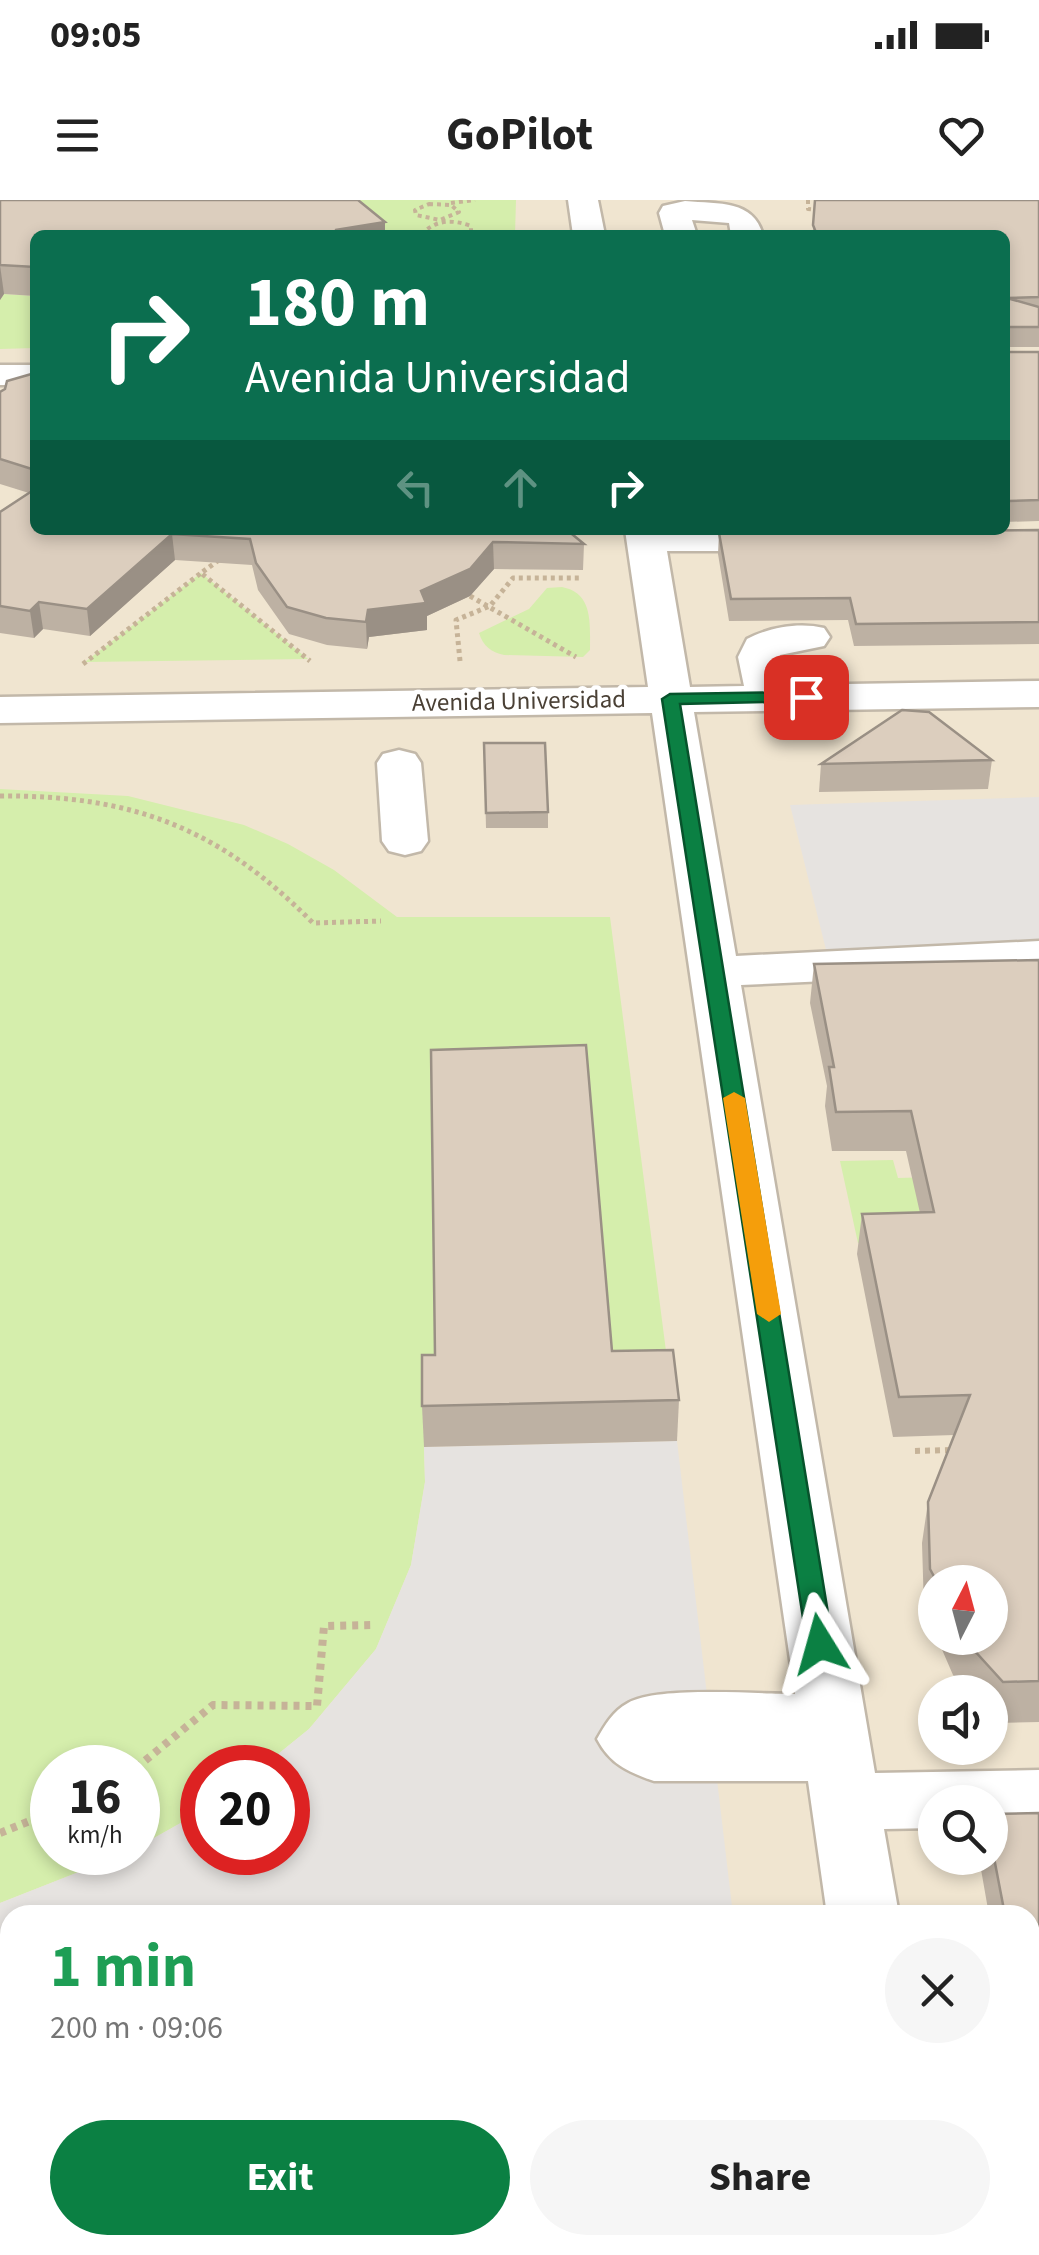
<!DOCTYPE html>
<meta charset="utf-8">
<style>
body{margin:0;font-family:"Source Sans 3",sans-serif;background:#f6f6f6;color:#222;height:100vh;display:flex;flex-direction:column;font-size:38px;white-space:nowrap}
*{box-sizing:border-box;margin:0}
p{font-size:32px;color:#767676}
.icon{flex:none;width:55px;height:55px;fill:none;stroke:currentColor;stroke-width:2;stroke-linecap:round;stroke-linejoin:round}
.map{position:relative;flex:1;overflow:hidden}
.panel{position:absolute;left:0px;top:1705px;width:1040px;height:350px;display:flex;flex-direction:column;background:#fff;border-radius:30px 30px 0 0;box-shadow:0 5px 15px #0003}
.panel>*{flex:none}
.top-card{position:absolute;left:30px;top:30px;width:980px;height:305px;border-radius:15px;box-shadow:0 5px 15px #0003;background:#0b6e4f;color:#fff;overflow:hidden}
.needle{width:65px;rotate:6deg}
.tools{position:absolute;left:918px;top:1365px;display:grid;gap:20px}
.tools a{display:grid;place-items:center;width:90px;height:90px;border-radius:50%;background:#fff;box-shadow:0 5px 15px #0003;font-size:50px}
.speed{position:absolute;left:30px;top:1545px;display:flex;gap:20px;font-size:50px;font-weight:700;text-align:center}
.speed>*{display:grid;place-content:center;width:130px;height:130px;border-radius:50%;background:#fff;box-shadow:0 5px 15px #0003;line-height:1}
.speed small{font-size:25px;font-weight:400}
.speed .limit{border:15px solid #d22;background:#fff;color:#111}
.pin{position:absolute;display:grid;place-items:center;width:85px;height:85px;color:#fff;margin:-42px;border-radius:20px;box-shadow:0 5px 15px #0006}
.me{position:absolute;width:110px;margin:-55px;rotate:352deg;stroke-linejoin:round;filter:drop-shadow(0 0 8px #0008)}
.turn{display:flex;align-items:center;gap:35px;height:210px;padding:0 50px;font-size:45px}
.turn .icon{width:130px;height:130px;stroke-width:2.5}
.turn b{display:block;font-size:70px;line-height:85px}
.lanes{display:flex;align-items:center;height:95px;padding:0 50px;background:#0003;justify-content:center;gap:50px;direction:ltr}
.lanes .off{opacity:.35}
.round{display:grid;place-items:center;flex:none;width:105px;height:105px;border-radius:52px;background:#f6f6f6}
.headline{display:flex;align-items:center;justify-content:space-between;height:170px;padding:0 50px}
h1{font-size:60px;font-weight:700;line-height:75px;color:#1e9e55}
.primary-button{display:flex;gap:20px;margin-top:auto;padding:20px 50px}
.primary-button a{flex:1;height:115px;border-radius:60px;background:#0b8043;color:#fff;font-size:40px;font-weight:700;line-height:115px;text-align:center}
.primary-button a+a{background:#f6f6f6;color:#222}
.status{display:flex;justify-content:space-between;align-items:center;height:70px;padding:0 50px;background:#fff;direction:ltr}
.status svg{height:28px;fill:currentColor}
header{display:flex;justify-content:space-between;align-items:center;height:130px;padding:0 50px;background:#fff;font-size:45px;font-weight:700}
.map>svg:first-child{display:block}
</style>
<div class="status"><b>09:05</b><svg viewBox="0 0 49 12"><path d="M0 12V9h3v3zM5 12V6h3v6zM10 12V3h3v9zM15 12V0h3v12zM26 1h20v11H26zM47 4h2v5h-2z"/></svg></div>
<header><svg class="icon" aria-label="menu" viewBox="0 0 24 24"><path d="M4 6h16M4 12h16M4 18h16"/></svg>GoPilot<svg class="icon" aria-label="heart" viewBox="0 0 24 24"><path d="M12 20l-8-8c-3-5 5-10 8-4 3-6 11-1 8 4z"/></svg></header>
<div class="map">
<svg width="1039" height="2055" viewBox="0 0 1039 2055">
<rect width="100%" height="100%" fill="#f6f0e8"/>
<path fill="#f0e5d0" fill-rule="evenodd" d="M0,0H1039V1919L1030,1918V1715H10V1895H0ZM35,35H1005V330H35ZM935,1382H990V1438H935ZM935,1492H990V1548H935ZM52,1568H138V1652H52ZM202,1568H288V1652H202ZM935,1602H990V1658H935Z"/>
<g fill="#d5eeac">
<polygon points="349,0 516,0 515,35 361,35 353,23"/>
<polygon points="4,94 35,96 35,148 0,149 0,100"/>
<polygon points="201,373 308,459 85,462"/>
<path d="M562,387C593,393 590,422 590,450L583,457L504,455C491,452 483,446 479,433L529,409L547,388Z"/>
<polygon points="0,589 128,596 244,625 288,644 334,670 397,717 610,717 671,1190 424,1247 425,1282 411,1365 376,1449 309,1529 262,1567 202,1568 202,1611 138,1647 138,1568 52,1568 52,1652 127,1653 0,1703"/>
<polygon points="893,960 898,978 1039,974 1039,1039 858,1043 840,961"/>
</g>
<g fill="#e6e3e0">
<polygon points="1039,597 1039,771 833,778 790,605"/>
<polygon points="677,1241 733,1715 10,1715 10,1872 0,1872 0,1703 127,1653 138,1652 138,1647 202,1611 202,1652 288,1652 288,1568 262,1567 309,1529 376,1449 411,1365 425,1282 424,1247"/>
</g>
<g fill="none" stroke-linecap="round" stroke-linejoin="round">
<g stroke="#c2b8a9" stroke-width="5">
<g id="minor">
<polygon points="568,0 598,0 605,35 573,35"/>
<path d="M685,1C720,4 753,0 763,35H731L729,23L692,20L697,35H665L659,13L663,6Z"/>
<rect x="0" y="165" width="35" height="20"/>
<path d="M625,330H803L812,339L807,347L793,351H667L690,487L744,486L738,457L747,439C770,427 800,422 824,428L830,437L824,446L780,455L786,485L1039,481V507L694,512L736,756L1039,741V771L741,785L875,1573L1039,1570V1626L990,1627V1602H935V1628L884,1629L899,1715H827L808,1581H654C628,1572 610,1564 597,1539C605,1525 613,1511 628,1503C657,1486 757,1494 795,1494L652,513L0,523V497L648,487Z"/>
<polygon points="399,550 415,554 421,563 428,641 421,651 405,655 389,651 382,641 377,563 383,554"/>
<polygon points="93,2045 173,2045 171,2055 91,2055"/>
<polygon points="892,2045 972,2045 973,2055 893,2055"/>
</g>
</g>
<g stroke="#f2b959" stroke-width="5">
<g id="major">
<rect x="0" y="1929" width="10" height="72"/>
<rect x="1030" y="1950" width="9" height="72"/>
</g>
</g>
<g stroke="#c6b398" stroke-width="4" stroke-dasharray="4 4" stroke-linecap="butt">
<polyline points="808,0 808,9 818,10"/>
<polyline points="451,3 475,0"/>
<polygon points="429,4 451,5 459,12 440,20 416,15 415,10"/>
<path d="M428,35L425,31C439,19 454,20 471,26V35"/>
</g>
<g stroke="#c6b398" stroke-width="5" stroke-dasharray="4 4" stroke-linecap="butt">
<polyline points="219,360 201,373 310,461"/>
<polyline points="470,396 576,457"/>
<polyline points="460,461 456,420 490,406 513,378 582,378"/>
<polyline points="83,464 201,373"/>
<path d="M0,596C133,595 219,628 313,723L381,721"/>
</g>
<polyline stroke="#c6b398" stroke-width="6" stroke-dasharray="5 5" stroke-linecap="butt" points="915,1251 954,1250"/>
<g stroke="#c6b398" stroke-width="8" stroke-dasharray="6 6" stroke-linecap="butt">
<polyline points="136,1568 213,1505 317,1506 324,1426 373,1425"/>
<polyline points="0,1633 52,1612"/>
</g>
<use href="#minor" fill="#fff" fill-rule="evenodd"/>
<use href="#major" fill="#ffda97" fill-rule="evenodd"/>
</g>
<g fill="#bdb1a3">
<polygon points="0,0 35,35 35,96 4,94 0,100"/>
<polygon points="815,0 1039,0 1039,147 1005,147 1005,35 813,35"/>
<polygon points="1005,152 1039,152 1039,321 1005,322"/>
<polygon points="35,173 35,330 584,344 583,370 494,369 470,396 427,416 427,430 369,437 367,449 327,445 289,434 258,390 252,365 175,360 90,436 43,429 34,438 0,433 0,312 29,293 0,284 0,192"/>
<polygon points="1039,330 1039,444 854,446 848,420 729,421 718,354 719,333"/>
<polygon points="484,543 548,612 548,628 486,628"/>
<polygon points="992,560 988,589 819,592 821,564"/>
<polygon points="1039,760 1039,1522 996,1523 990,1516 990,1492 969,1492 953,1475 937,1438 990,1438 990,1382 935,1382 935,1434 924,1409 922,1343 928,1302 954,1235 893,1237 857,1054 862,1014 920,1013 906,951 832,951 825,906 827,886 810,803 814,764"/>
<polygon points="612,1151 679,1200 677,1241 424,1247 422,1206"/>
<polygon points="1039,1613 1039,1827 1030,1827 1030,1715 989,1715 979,1658 990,1658 990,1614"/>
</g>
<g fill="#9a9085">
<polygon points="385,22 385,35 333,35 336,30"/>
<polygon points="0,65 4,94 0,100"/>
<polygon points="172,334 175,360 90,436 87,409"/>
<polygon points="493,342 494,369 470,396 427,416 427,430 369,437 367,449 366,422 368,410 421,391"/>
<polygon points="39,402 43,429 34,438 30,411"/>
</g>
<g fill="#dccebe" stroke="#9a9085" stroke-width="2.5">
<polygon points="0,0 358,0 385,22 336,30 333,35 35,35 35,67 0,65"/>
<polygon points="815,0 1039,0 1039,97 1007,98 1039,107 1039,127 1005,127 1005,35 817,35 813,25"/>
<polygon points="1005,152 1039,152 1039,300 1008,301 1005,304"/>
<polygon points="35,173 35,270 0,259 0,192 5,189 7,181"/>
<polygon points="35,289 35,330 567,330 584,344 493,342 470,369 421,391 426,403 368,410 366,422 326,418 287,407 256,363 250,339 172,334 87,409 39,402 30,411 0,406 0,312"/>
<polygon points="1039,330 1039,422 856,424 850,398 731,399 719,333"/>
<polygon points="902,510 929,512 992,560 821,564"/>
<polygon points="484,543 545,543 548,612 486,613"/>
<polygon points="1039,760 1039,1481 1003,1482 963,1438 990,1438 990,1382 937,1382 930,1369 928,1302 970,1195 899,1197 862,1014 934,1012 911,911 836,912 829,867 834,867 814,764"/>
<polygon points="586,845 612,1151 673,1150 679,1200 422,1206 422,1155 435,1155 431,850"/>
<polygon points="1039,1613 1039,1787 1030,1787 1030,1715 1005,1715 990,1637 990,1614"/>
</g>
<polygon fill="#0b8043" stroke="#07532c" stroke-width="2.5" points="806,492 815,497 813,501 680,504 833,1444 829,1452 820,1455 811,1452 807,1444 662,499 670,494"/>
<polygon fill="#f59e0b" points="734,892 745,898 781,1114 769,1122 757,1114 723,898"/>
<g text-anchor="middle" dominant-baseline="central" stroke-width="9" stroke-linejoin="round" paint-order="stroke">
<g font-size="25" fill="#4a4035" stroke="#fff">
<text transform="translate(519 501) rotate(-1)">Avenida Universidad</text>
</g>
</g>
</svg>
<div class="tools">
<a><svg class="needle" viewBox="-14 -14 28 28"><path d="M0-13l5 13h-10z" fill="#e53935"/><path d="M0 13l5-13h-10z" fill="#767676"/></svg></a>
<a><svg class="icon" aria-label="sound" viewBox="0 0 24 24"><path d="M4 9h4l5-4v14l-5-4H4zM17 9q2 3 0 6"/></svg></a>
<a><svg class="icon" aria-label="search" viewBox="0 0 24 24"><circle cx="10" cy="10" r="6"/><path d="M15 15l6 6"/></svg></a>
</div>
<div class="speed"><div>16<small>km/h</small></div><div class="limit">20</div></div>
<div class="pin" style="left:806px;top:497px;background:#d93025"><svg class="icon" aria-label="arrive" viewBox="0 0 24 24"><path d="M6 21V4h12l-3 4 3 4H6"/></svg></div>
<svg class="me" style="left:820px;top:1444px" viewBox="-20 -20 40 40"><path d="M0-17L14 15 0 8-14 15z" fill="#0b8043" stroke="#fff" stroke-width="4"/></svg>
<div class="top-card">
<div class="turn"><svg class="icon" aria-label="right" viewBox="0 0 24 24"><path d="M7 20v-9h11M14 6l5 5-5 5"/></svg><div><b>180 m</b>Avenida Universidad</div></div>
<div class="lanes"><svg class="icon off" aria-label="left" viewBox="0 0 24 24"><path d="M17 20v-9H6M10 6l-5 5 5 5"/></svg><svg class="icon off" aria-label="ahead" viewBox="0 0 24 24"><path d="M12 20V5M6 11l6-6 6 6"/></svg><svg class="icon" aria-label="right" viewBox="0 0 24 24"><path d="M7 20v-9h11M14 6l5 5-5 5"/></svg></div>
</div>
<section class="panel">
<div class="headline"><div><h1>1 min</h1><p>200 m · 09:06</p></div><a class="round"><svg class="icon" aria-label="close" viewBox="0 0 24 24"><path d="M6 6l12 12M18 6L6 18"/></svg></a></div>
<div class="primary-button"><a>Exit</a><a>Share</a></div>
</section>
</div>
